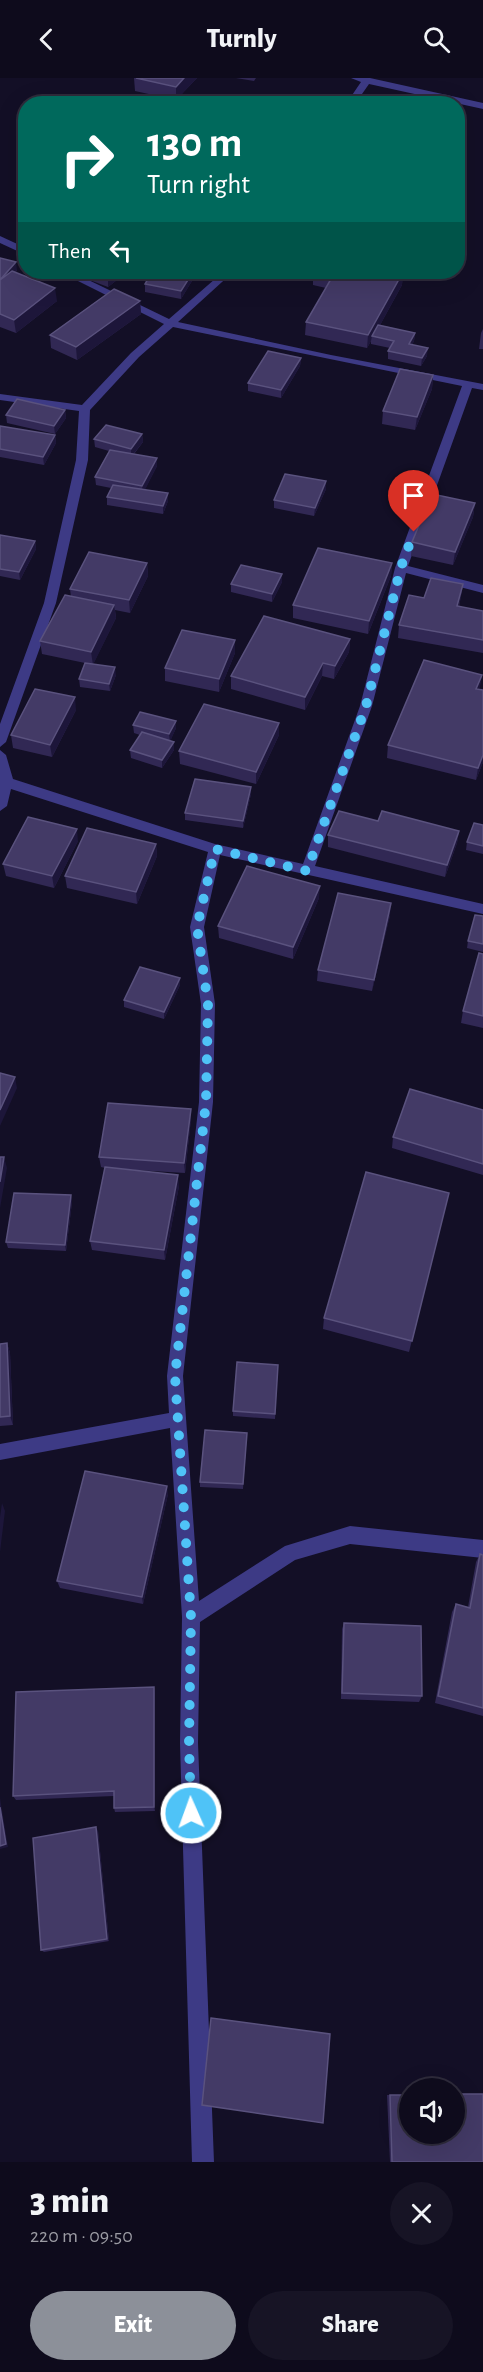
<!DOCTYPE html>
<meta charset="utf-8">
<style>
body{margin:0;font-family:"Alegreya Sans",sans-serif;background:#171425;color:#f1f3f6;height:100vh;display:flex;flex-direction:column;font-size:22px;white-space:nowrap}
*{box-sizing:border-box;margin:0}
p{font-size:20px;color:#9b9ba3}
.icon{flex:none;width:33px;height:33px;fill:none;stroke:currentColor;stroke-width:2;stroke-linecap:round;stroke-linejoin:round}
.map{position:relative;height:2084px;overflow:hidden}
.side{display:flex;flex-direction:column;background:#0e0b1c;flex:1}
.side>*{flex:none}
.banner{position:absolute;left:18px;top:18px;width:447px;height:183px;border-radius:24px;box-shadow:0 6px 24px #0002,0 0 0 2px #2e2b3b;background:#00695c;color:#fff;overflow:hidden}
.buttons{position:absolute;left:399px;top:2000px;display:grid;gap:12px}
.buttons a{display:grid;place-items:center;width:66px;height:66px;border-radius:50%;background:#0e0b1c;box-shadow:0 6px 24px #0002,0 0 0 2px #2e2b3b;font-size:30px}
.pin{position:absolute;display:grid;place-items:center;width:51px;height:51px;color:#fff;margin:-62px -26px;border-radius:50% 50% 50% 0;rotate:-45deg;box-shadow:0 0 6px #0007}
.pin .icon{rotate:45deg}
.me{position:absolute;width:66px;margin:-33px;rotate:358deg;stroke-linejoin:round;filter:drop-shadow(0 0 4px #0008)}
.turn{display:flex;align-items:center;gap:21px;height:126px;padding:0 30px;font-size:27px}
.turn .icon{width:78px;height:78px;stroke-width:2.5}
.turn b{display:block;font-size:42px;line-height:51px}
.then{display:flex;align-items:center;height:57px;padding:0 30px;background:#0003;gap:12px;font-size:22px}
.round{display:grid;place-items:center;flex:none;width:63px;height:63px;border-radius:32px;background:#171425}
.headline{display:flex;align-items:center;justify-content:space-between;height:102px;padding:0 30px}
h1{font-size:36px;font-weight:800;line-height:45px}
.cta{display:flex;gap:12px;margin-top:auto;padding:12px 30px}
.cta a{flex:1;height:69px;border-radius:36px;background:#8c9099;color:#fff;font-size:24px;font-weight:800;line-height:69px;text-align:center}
.cta a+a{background:#171425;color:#f1f3f6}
header{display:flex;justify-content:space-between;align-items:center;height:78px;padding:0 30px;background:#0e0b1c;font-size:27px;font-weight:800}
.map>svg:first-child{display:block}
</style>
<header><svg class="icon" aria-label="back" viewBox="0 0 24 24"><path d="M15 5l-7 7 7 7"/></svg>Turnly<svg class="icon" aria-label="search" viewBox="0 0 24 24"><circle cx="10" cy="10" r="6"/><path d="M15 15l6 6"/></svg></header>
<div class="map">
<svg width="483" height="2084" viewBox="0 0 483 2084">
<rect width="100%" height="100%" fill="#130f26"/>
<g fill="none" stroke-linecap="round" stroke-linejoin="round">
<g fill="#3d3a85" fill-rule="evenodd">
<polygon points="351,0 370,0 483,25 483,31 369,6 355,26 346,26 361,4"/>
<polygon points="0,158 26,170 26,177 0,165"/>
<polygon points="60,194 72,194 169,241 223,194 233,194 178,244 331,277 483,306 483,312 472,310 408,488 483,507 483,515 406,495 372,628 315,788 483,826 483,836 220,777 204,849 215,926 213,1024 183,1298 199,1523 285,1468 350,1448 483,1462 483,1480 350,1466 295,1482 200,1544 198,1665 214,2084 192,2084 180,1665 182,1539 170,1350 0,1382 0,1366 169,1335 167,1298 199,1024 201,926 190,849 208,774 11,711 7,728 0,733 0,672 6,677 13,701 215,766 303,786 360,628 395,490 462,308 173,249 139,279 90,332 88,382 56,525 6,664 0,669 0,646 44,525 76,382 79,333 0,322 0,316 82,327 131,275 164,246"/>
</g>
</g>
<g fill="#312854">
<polygon points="134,0 197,0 176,22 135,13"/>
<polygon points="236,0 256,0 254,3"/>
<polygon points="0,180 17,192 16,194 57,223 16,255 0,249"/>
<polygon points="87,194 117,202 108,209 87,201"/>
<polygon points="122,194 150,194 143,200"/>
<polygon points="403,194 402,207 380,247 415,255 414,263 412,267 427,278 421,288 388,281 388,273 390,270 371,266 371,263 367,270 305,257 306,244 326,210 313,207 313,199"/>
<polygon points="195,198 181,221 145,214 145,206"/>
<polygon points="140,223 141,236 77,282 51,270 50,257"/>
<polygon points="483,251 483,271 479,271 481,255"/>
<polygon points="301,280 300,288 281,320 248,313 248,305"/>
<polygon points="433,297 432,311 415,352 382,346 383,333"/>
<polygon points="65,332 66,340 55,356 7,345 6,337"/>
<polygon points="0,348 55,357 56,365 44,387 0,379"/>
<polygon points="142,356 143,364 134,376 157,380 157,388 145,411 168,423 163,436 107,427 107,419 111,410 96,407 95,399 109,373 95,369 94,361"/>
<polygon points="326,411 314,438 274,430 274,422"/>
<polygon points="475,425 473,439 453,487 411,478 412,464"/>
<polygon points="0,457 35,463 36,471 20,502 0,498"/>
<polygon points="147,485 148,498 130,535 115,532 116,540 93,586 116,597 110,613 80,609 79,601 85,585 42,576 40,563 71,519 70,511"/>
<polygon points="392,485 391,498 368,556 293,540 293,527"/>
<polygon points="282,504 272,524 231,514 231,506"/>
<polygon points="463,506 459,529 483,533 483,575 398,560 399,547 424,520"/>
<polygon points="350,561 349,574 334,601 322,598 305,632 231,611 231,598"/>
<polygon points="235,562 235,575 219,614 165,603 165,590"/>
<polygon points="482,597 479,611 483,612 483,684 476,702 387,680 388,667"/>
<polygon points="76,632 52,679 13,670 11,657"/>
<polygon points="279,645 279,657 256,706 180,686 179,673"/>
<polygon points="133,647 176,650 170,663 174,672 162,690 131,680 130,672 140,657 134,655"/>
<polygon points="251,716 243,750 185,742 185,735"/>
<polygon points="378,743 459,753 457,765 445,799 328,769 328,757"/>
<polygon points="483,747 483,776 466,772 467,764"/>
<polygon points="78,763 54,810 6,798 3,786"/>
<polygon points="156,766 157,778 137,826 67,810 65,798"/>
<polygon points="319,820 293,881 219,860 218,848"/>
<polygon points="390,837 372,913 317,903 318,892"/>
<polygon points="483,838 483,874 467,870 468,863"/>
<polygon points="483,876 483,950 461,945 463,933"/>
<polygon points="180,907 164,941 124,929 124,922"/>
<polygon points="483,1032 483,1097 392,1070 393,1059"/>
<polygon points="191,1041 185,1095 119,1091 179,1108 165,1182 92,1172 90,1163 105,1090 101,1089 99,1079"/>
<polygon points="449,1115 409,1274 323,1251 324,1240"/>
<polygon points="71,1117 72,1124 66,1173 8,1170 6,1164"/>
<polygon points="7,1265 10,1275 13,1347 0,1348 0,1266"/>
<polygon points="278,1287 275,1341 233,1338 233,1333"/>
<polygon points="247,1355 243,1411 200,1409 200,1404"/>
<polygon points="168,1416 143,1526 60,1510 57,1503"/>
<polygon points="480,1476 483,1477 483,1638 435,1625 452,1534 456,1526 468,1529 476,1484"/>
<polygon points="344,1545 422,1618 419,1624 341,1621 342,1551"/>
<polygon points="155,1615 155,1733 115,1734 114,1730 114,1718 16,1722 13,1718"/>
<polygon points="98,1753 109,1863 44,1874 41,1872"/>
<polygon points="387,2017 410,2017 483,2084 390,2084"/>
</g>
<g fill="#1d163a">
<polygon points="184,0 197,0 176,22 176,9"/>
<polygon points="16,184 17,192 0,212 0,202"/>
<polygon points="117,194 117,202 108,209 108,201"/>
<polygon points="142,194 150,194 143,200"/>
<polygon points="193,194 195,194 195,198 181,221 181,213"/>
<polygon points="403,194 402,207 374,258 372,258 371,263 367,270 368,257"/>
<polygon points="55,210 57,223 16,255 14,242"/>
<polygon points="140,223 141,236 77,282 76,269"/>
<polygon points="415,255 414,263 408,274 409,266"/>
<polygon points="428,270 427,278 421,288 422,280"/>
<polygon points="301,280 300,288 281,320 281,312"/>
<polygon points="433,297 432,311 415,352 417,339"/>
<polygon points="65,332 66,340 55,356 54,348"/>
<polygon points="142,356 143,364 131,379 131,371"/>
<polygon points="55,357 56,365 44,387 43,379"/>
<polygon points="157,380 157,388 143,416 142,408"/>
<polygon points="326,403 326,411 314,438 315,430"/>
<polygon points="168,415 168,423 163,436 163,428"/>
<polygon points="475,425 473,439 453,487 455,474"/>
<polygon points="35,463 36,471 20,502 19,494"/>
<polygon points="147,485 148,498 130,535 129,522"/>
<polygon points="392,485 391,498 368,556 369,543"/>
<polygon points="282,496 282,504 272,524 272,516"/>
<polygon points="463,506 461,519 455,541 457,528"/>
<polygon points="114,527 116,540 93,587 91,574"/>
<polygon points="350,561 349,574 334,601 335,588"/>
<polygon points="235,562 235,575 219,614 219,601"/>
<polygon points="323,585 322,598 305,632 305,619"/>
<polygon points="115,589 116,597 110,613 109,606"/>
<polygon points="482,597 480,609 474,624 476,611"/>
<polygon points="75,619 76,632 52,679 50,667"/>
<polygon points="176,643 176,650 170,664 169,656"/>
<polygon points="279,645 279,657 256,706 256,694"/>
<polygon points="174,664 174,672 162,690 162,682"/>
<polygon points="483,677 483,684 476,702 478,690"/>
<polygon points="251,709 251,716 243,750 243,743"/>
<polygon points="77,751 78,763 54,810 52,798"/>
<polygon points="459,753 457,765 445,799 447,787"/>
<polygon points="156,766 157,778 137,826 136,814"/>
<polygon points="320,808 319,820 293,881 293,869"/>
<polygon points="391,825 390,837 372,913 374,902"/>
<polygon points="180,900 180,907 164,941 164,934"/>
<polygon points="15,999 17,1010 0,1048 0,1032"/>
<polygon points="191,1031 191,1041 185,1095 184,1085"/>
<polygon points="4,1079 7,1090 0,1130 0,1104"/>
<polygon points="178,1097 179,1108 165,1182 164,1172"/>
<polygon points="71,1117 72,1124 66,1173 65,1167"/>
<polygon points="7,1265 10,1275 13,1347 10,1338"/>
<polygon points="167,1408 168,1416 143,1526 142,1519"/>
<polygon points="2,1425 5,1433 0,1474 0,1439"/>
<polygon points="154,1609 155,1615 155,1733 154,1729"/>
<polygon points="0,1720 8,1769 0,1771"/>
<polygon points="96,1749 98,1753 109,1863 107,1861"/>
</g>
<g fill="#433a66" stroke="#5a527e" stroke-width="1.5">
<polygon points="136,0 184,0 176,9"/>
<polygon points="0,180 16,184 0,202"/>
<polygon points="12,193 55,210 14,242 0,236 0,202"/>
<polygon points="87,194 117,194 108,201"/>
<polygon points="152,194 193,194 181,213 145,206"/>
<polygon points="316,194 335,194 330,202 313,199"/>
<polygon points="335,194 403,194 368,257 306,244"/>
<polygon points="114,211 140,223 76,269 50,257"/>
<polygon points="378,247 415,255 409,266 428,270 422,280 388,273 394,263 372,258"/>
<polygon points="268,273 301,280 281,312 248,305"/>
<polygon points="400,291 433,297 417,339 383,333"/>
<polygon points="17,321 65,332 54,348 6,337"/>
<polygon points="106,347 142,356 131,371 94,361"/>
<polygon points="0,348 55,357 43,379 0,371"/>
<polygon points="110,372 157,380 142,408 95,399"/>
<polygon points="285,396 326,403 315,430 274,422"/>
<polygon points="113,407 168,415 163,428 107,419"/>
<polygon points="432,416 475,425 455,474 412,464"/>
<polygon points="0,457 35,463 19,494 0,491"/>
<polygon points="318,470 392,485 369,543 293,527"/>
<polygon points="89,474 147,485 129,522 70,511"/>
<polygon points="241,487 282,496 272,516 231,506"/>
<polygon points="431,500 463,506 457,528 483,533 483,562 399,547 409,517 424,520"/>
<polygon points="65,517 114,527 91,574 40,563"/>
<polygon points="264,538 350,561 335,588 323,585 305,619 231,598"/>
<polygon points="182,552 235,562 219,601 165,590"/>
<polygon points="424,582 482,597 476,611 483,612 483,677 478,690 388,667"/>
<polygon points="85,585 115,589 109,606 79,601"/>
<polygon points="35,611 75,619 50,667 11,657"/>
<polygon points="204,626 279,645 256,694 179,673"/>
<polygon points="140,634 176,643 169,656 133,647"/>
<polygon points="142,654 174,664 162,682 130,672"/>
<polygon points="195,701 251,709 243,743 185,735"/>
<polygon points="339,733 378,743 382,733 459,753 447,787 328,757"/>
<polygon points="28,739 77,751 52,798 3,786"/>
<polygon points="474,745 483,747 483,768 467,764"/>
<polygon points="87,750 156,766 136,814 65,798"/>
<polygon points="247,788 320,808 293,869 218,848"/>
<polygon points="338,815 391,825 374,902 318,892"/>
<polygon points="475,837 483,838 483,866 468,863"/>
<polygon points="479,875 483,876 483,938 463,933"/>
<polygon points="140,889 180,900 164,934 124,922"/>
<polygon points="0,995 15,999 0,1032"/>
<polygon points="410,1011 483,1032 483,1086 393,1059"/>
<polygon points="108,1025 191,1031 184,1085 99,1079"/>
<polygon points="0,1079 4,1079 0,1104"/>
<polygon points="105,1089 178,1097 164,1172 90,1163"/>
<polygon points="366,1094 449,1115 412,1263 324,1240"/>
<polygon points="14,1115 71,1117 65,1167 6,1164"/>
<polygon points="7,1265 10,1338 0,1339 0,1266"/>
<polygon points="237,1284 278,1287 275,1336 233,1333"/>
<polygon points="205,1352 247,1355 243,1406 200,1404"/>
<polygon points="85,1393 167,1408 142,1519 57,1503"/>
<polygon points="480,1476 483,1477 483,1630 438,1618 456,1526 470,1530"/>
<polygon points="344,1545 421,1548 422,1618 342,1615"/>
<polygon points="154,1609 154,1729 114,1730 114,1713 13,1718 16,1614"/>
<polygon points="0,1729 6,1766 0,1768"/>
<polygon points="96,1749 107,1861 41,1872 33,1760"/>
<polygon points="211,1940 330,1956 323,2045 202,2027"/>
<polygon points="454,2016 483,2016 483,2084 392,2084 390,2017 410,2017 410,2055 454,2055"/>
</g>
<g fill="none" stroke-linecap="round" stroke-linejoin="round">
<polyline stroke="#4fc3f7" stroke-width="10" stroke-dasharray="0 18" points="191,1735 189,1665 191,1539 175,1298 206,1024 208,926 197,849 215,771 307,793 366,628 401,489 414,454"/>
</g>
</svg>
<div class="buttons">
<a><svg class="icon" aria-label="sound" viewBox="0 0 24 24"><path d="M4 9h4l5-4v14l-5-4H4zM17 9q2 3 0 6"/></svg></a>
</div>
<div class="pin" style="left:414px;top:454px;background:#d93025"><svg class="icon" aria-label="arrive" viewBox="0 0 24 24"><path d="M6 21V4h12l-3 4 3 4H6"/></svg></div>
<svg class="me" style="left:191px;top:1735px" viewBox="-20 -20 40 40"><circle r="17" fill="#4fc3f7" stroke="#fff" stroke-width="3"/><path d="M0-11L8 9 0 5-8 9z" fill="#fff"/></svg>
<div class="banner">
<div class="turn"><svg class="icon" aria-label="right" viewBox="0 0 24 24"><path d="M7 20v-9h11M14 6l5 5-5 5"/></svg><div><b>130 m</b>Turn right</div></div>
<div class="then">Then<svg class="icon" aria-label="left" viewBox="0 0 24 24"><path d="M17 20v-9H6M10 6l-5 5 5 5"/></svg></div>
</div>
</div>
<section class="side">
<div class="headline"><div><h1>3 min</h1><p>220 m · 09:50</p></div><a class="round"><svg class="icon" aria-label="close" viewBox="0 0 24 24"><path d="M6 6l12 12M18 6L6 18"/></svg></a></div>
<div class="cta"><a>Exit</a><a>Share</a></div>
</section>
